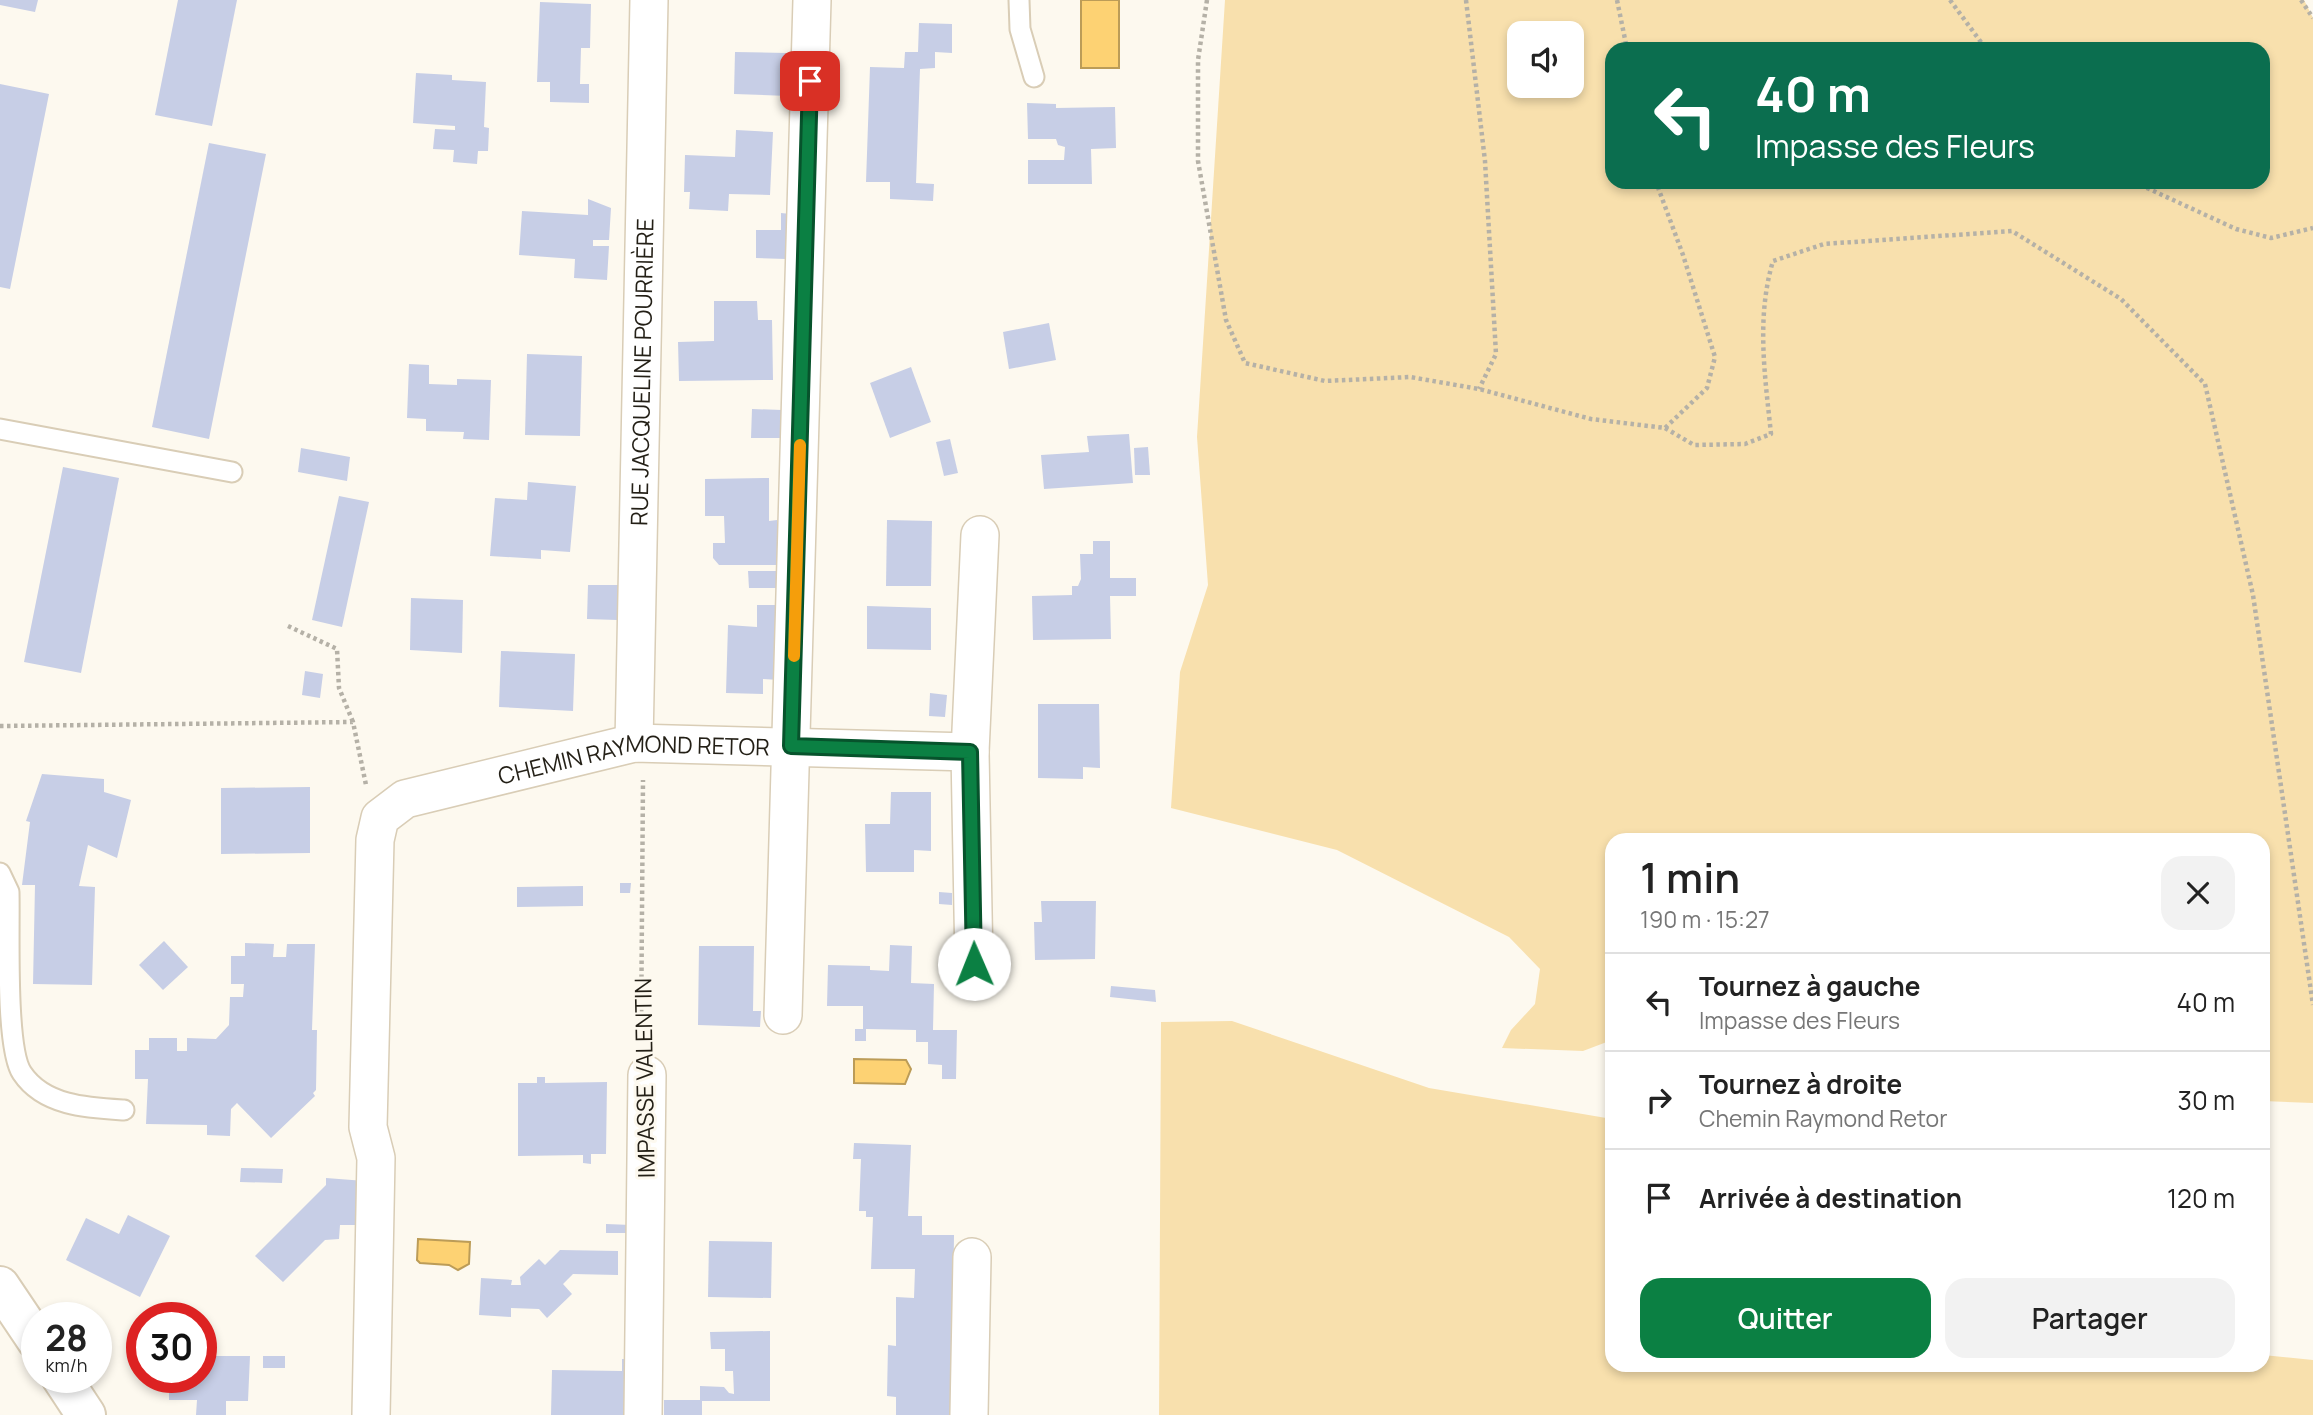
<!DOCTYPE html>
<html lang="fr">
<meta charset="utf-8">
<style>
body{margin:0;font-family:Manrope,sans-serif;background:#f2f2f2;color:#222;height:100vh;display:flex;flex-direction:column;font-size:26px;white-space:nowrap}
*{box-sizing:border-box;margin:0}
p{font-size:23px;color:#767676}
.icon{flex:none;width:38px;height:38px;fill:none;stroke:currentColor;stroke-width:2;stroke-linecap:round;stroke-linejoin:round}
.map{position:relative;flex:1;overflow:hidden}
.details{position:absolute;left:1605px;top:833px;width:665px;height:539px;display:flex;flex-direction:column;background:#fff;border-radius:21px;box-shadow:0 4px 10px #0003}
.details>*{flex:none}
.guide{position:absolute;left:1605px;top:42px;width:665px;height:147px;border-radius:21px;box-shadow:0 4px 10px #0003;background:#0b6e4f;color:#fff;overflow:hidden}
.fabs{position:absolute;left:1507px;top:21px;display:grid;gap:14px}
.fabs a{display:grid;place-items:center;width:77px;height:77px;border-radius:14px;background:#fff;box-shadow:0 4px 10px #0003;font-size:35px}
.speed{position:absolute;left:21px;top:1302px;display:flex;gap:14px;font-size:35px;font-weight:700;text-align:center}
.speed>*{display:grid;place-content:center;width:91px;height:91px;border-radius:50%;background:#fff;box-shadow:0 4px 10px #0003;line-height:1}
.speed small{font-size:18px;font-weight:400}
.speed .limit{border:10px solid #d22;background:#fff;color:#111}
.pin{position:absolute;display:grid;place-items:center;width:60px;height:60px;color:#fff;margin:-30px;border-radius:14px;box-shadow:0 4px 10px #0006}
.me{position:absolute;width:77px;margin:-38px;rotate:359deg;stroke-linejoin:round;filter:drop-shadow(0 0 5px #0008)}
.turn{display:flex;align-items:center;gap:24px;height:147px;padding:0 35px;font-size:32px}
.turn .icon{width:91px;height:91px;stroke-width:2.5}
.turn b{display:block;font-size:49px;line-height:60px}
.round{display:grid;place-items:center;flex:none;width:74px;height:74px;border-radius:21px;background:#f2f2f2}
.head{display:flex;align-items:center;justify-content:space-between;height:119px;padding:0 35px}
h1{font-size:42px;font-weight:600;line-height:52px}
.button{display:flex;gap:14px;margin-top:auto;padding:14px 35px}
.button a{flex:1;height:80px;border-radius:21px;background:#0b8043;color:#fff;font-size:28px;font-weight:600;line-height:80px;text-align:center}
.button a+a{background:#f2f2f2;color:#222}
ul{padding:0;list-style:none}
li{display:flex;align-items:center;gap:21px;height:98px;padding:0 35px;border-top:2px solid #e0e0e0}
li div{flex:1}
li b{display:block;font-size:26px}
li em{font-style:normal}
.map>svg:first-child{display:block}
</style>
<div class="map">
<svg width="2313" height="1415" viewBox="0 0 2313 1415">
<rect width="100%" height="100%" fill="#fdf9ef"/>
<g fill="#f8e0ad" fill-rule="evenodd">
<path d="M1225,0H2304L2313,18V1103L2263,1101V840H1612V1040L1583,1051L1502,1048L1511,1030L1535,1004L1540,969L1509,937L1337,850L1171,808L1180,672L1208,585L1197,437ZM1519,33H1572V86H1519ZM1612,49H2263V182H1612Z"/>
<polygon points="1232,1021 1429,1088 1612,1119 1612,1365 2263,1365 2263,1355 2313,1360 2313,1415 1159,1415 1161,1022"/>
</g>
<g fill="#fdd273" stroke="#bc9c57" stroke-width="2">
<rect x="1081" y="0" width="38" height="68"/>
<polygon points="854,1059 906,1060 911,1069 905,1084 854,1083"/>
<polygon points="418,1239 470,1242 469,1264 458,1270 449,1265 420,1263 417,1260"/>
</g>
<g fill="#c7cee6">
<polygon points="0,0 38,0 35,12 0,5"/>
<polygon points="178,0 237,0 212,126 155,115"/>
<polygon points="540,2 591,4 590,48 581,48 580,84 589,84 589,103 550,102 550,82 537,82"/>
<polygon points="919,23 952,24 952,53 935,52 935,68 920,69 916,183 934,184 933,201 890,199 890,182 866,182 870,67 904,68 905,52 918,52"/>
<polygon points="735,52 787,53 788,96 734,94"/>
<polygon points="416,73 452,75 452,80 486,82 484,127 489,128 488,151 478,151 477,164 453,162 454,150 433,149 435,129 455,130 455,126 413,123"/>
<polygon points="0,84 49,94 10,289 0,287"/>
<polygon points="1027,103 1056,104 1056,108 1115,107 1116,148 1091,149 1092,184 1028,184 1028,160 1064,160 1065,147 1058,145 1056,139 1028,139"/>
<polygon points="736,130 773,132 770,195 729,194 728,211 689,209 690,192 684,192 685,155 735,157"/>
<polygon points="209,143 266,154 209,439 152,427"/>
<polygon points="588,199 611,208 609,240 593,240 593,246 609,246 607,280 574,278 575,259 519,255 522,211 588,215"/>
<polygon points="781,213 791,214 791,230 786,230 786,259 756,258 756,230 781,230"/>
<polygon points="714,301 757,301 758,320 772,320 773,380 679,381 678,342 714,341"/>
<polygon points="1049,323 1056,360 1009,369 1003,332"/>
<polygon points="527,354 582,356 580,436 525,435"/>
<polygon points="409,364 429,365 429,384 457,385 457,379 491,380 489,440 463,439 464,432 426,431 426,419 407,418"/>
<polygon points="911,367 931,422 890,438 870,383"/>
<polygon points="752,409 782,410 781,438 751,438"/>
<polygon points="1129,434 1133,483 1044,489 1041,455 1089,452 1087,436"/>
<polygon points="950,439 958,473 944,476 936,442"/>
<polygon points="1148,447 1150,475 1135,475 1134,448"/>
<polygon points="301,448 350,457 347,481 298,472"/>
<polygon points="63,467 119,478 81,673 24,662"/>
<polygon points="769,478 769,521 777,520 778,565 719,565 713,558 713,543 725,543 724,516 705,516 705,479"/>
<polygon points="528,482 576,486 570,552 541,550 541,559 490,556 495,498 527,500"/>
<polygon points="339,496 369,502 342,627 312,620"/>
<polygon points="887,520 932,521 931,586 886,586"/>
<polygon points="1093,541 1110,541 1110,578 1136,578 1136,596 1110,596 1111,639 1033,640 1032,596 1072,595 1072,586 1078,586 1081,579 1080,554 1093,554"/>
<polygon points="748,571 778,571 778,588 749,588"/>
<polygon points="588,585 618,585 617,620 587,619"/>
<polygon points="411,598 463,600 462,653 410,650"/>
<polygon points="757,605 781,605 779,680 763,679 763,694 726,693 728,625 757,627"/>
<polygon points="867,606 931,608 931,650 867,649"/>
<polygon points="501,651 575,654 573,711 499,707"/>
<polygon points="305,671 323,674 320,698 302,695"/>
<polygon points="930,693 947,695 945,717 929,716"/>
<polygon points="1038,704 1099,704 1100,768 1083,767 1083,779 1038,778"/>
<polygon points="42,774 104,779 104,792 131,800 117,858 88,845 79,886 95,887 92,985 33,984 35,885 22,885 30,822 26,821"/>
<polygon points="310,787 310,853 221,854 221,788"/>
<polygon points="891,792 931,792 931,851 914,850 914,872 866,872 865,824 890,824"/>
<polygon points="620,883 631,883 630,893 620,893"/>
<polygon points="583,886 583,906 517,907 517,887"/>
<polygon points="939,892 952,893 952,905 939,904"/>
<polygon points="1041,901 1096,901 1095,959 1035,960 1034,922 1042,922"/>
<polygon points="164,941 188,967 163,990 139,965"/>
<polygon points="245,943 274,944 273,957 286,957 287,944 315,944 312,1030 317,1030 316,1090 313,1093 315,1096 271,1138 237,1103 231,1109 230,1136 207,1135 207,1125 146,1124 148,1079 135,1079 135,1050 149,1050 149,1038 177,1038 177,1051 187,1051 187,1038 216,1039 229,1025 230,997 243,997 244,984 231,984 231,956 245,956"/>
<polygon points="890,945 912,946 911,983 934,984 933,1030 957,1030 956,1079 942,1079 942,1065 928,1064 928,1042 916,1042 916,1030 866,1029 866,1041 855,1041 855,1029 863,1029 863,1006 827,1006 828,965 870,966 870,970 889,971"/>
<polygon points="699,946 754,946 753,1011 761,1011 760,1027 698,1025"/>
<polygon points="1111,986 1155,990 1156,1002 1110,997"/>
<polygon points="537,1077 545,1077 545,1083 607,1082 606,1154 591,1154 591,1164 583,1163 583,1155 518,1156 518,1083 537,1083"/>
<polygon points="854,1143 911,1145 908,1216 922,1216 922,1235 954,1235 952,1415 896,1415 896,1397 887,1396 888,1345 896,1346 896,1297 914,1298 915,1269 871,1269 873,1217 866,1217 866,1211 859,1211 861,1159 853,1159"/>
<polygon points="241,1168 283,1169 282,1183 240,1182"/>
<polygon points="326,1178 365,1181 364,1225 340,1225 339,1239 325,1240 283,1282 255,1256 326,1185"/>
<polygon points="128,1215 170,1236 140,1297 66,1260 86,1218 119,1234"/>
<polygon points="606,1224 631,1225 630,1233 606,1233"/>
<polygon points="709,1241 772,1242 771,1298 708,1297"/>
<polygon points="560,1250 618,1251 618,1275 573,1274 563,1284 572,1294 547,1318 539,1309 511,1308 511,1317 479,1315 481,1278 512,1280 511,1285 521,1285 520,1277 539,1259 545,1265"/>
<polygon points="770,1331 770,1401 702,1401 702,1415 664,1415 664,1400 700,1400 700,1386 724,1387 729,1393 734,1394 733,1371 725,1371 725,1349 711,1349 710,1332"/>
<polygon points="201,1356 250,1356 248,1401 226,1401 226,1415 196,1415 197,1400 169,1400 169,1377 201,1377"/>
<rect x="263" y="1356" width="22" height="12"/>
<polygon points="622,1359 633,1359 631,1415 551,1415 552,1370 622,1371"/>
</g>
<g fill="none" stroke-linecap="round" stroke-linejoin="round">
<g stroke="#d9cdb6" stroke-width="23">
<g id="service">
<polyline points="1019,0 1020,29 1034,77"/>
<polyline points="0,429 232,472"/>
<path d="M0,873L9,892C10,928 5,1048 22,1073C44,1106 88,1108 124,1110"/>
</g>
</g>
<g stroke="#d9cdb6" stroke-width="40">
<g id="minor">
<path id="s1" d="M634,743L649,0"/>
<polyline points="974,964 970,752 980,535"/>
<polyline points="783,1015 812,0"/>
<path id="s2" d="M371,1415L376,1158L368,1127L375,840L380,818L405,799L634,743L970,752"/>
<polyline points="643,1415 647,1075"/>
<polyline points="969,1415 972,1257"/>
</g>
</g>
<g stroke="#d9cdb6" stroke-width="42">
<g id="tertiary">
<polyline points="0,1286 37,1341"/>
<polyline points="61,1377 86,1415"/>
</g>
</g>
<g stroke="#b5b1a7" stroke-width="4.5" stroke-dasharray="3.5 3.5" stroke-linecap="butt">
<polyline points="1207,0 1198,60 1198,161 1226,320 1245,363 1325,381 1410,377 1479,389 1591,419 1665,428 1707,388 1715,357 1683,255 1656,182"/>
<polyline points="1466,0 1485,161 1496,354 1479,389"/>
<polyline points="1617,0 1627,49"/>
<polyline points="1950,0 1986,49"/>
<polyline points="2301,0 2313,18"/>
<polyline points="2134,182 2236,229 2271,238 2313,228"/>
<path d="M1665,428L1694,445L1745,444L1771,434C1765,376 1756,318 1773,261L1824,244L2012,231L2121,299L2205,384L2253,595L2313,1005"/>
<polyline points="288,626 337,649 339,688 353,722"/>
<polyline points="0,726 353,722 366,785"/>
<polyline points="641,1041 643,780"/>
</g>
<use href="#service" stroke="#fff" stroke-width="19"/>
<use href="#minor" stroke="#fff" stroke-width="37"/>
<use href="#tertiary" stroke="#fff" stroke-width="38"/>
</g>
<g fill="none" stroke-linecap="round" stroke-linejoin="round">
<g stroke="#07532c" stroke-width="18">
<polyline id="route" points="810,81 791,746 970,752 974,964"/>
</g>
<use href="#route" stroke="#0b8043" stroke-width="12"/>
<polyline stroke="#f59e0b" stroke-width="12" points="794,656 800,445"/>
</g>
<g text-anchor="middle" dominant-baseline="central" stroke-width="6" stroke-linejoin="round" paint-order="stroke">
<g font-size="23" fill="#231f16" stroke="#fdf9ef">
<text stroke="none"><textPath href="#s1" startOffset="371">RUE JACQUELINE POURRIÈRE</textPath></text>
<text stroke="none"><textPath href="#s2" startOffset="864">CHEMIN RAYMOND RETOR</textPath></text>
<text transform="translate(644 1078) rotate(-91)">IMPASSE VALENTIN</text>
</g>
</g>
</svg>
<div class="fabs">
<a><svg class="icon" aria-label="sound" viewBox="0 0 24 24"><path d="M4 9h4l5-4v14l-5-4H4zM17 9q2 3 0 6"/></svg></a>
</div>
<div class="speed"><div>28<small>km/h</small></div><div class="limit">30</div></div>
<div class="pin" style="left:810px;top:81px;background:#d93025"><svg class="icon" aria-label="arrive" viewBox="0 0 24 24"><path d="M6 21V4h12l-3 4 3 4H6"/></svg></div>
<svg class="me" style="left:974px;top:964px" viewBox="-20 -20 40 40"><circle r="19" fill="#fff"/><path d="M0-13L10 11 0 6-10 11z" fill="#0b8043"/></svg>
<div class="guide">
<div class="turn"><svg class="icon" aria-label="left" viewBox="0 0 24 24"><path d="M17 20v-9H6M10 6l-5 5 5 5"/></svg><div><b>40 m</b>Impasse des Fleurs</div></div>
</div>
<section class="details">
<div class="head"><div><h1>1 min</h1><p>190 m · 15:27</p></div><a class="round"><svg class="icon" aria-label="close" viewBox="0 0 24 24"><path d="M6 6l12 12M18 6L6 18"/></svg></a></div>
<ul>
<li><svg class="icon" aria-label="left" viewBox="0 0 24 24"><path d="M17 20v-9H6M10 6l-5 5 5 5"/></svg><div><b>Tournez à gauche</b><p>Impasse des Fleurs</p></div><em>40 m</em></li>
<li><svg class="icon" aria-label="right" viewBox="0 0 24 24"><path d="M7 20v-9h11M14 6l5 5-5 5"/></svg><div><b>Tournez à droite</b><p>Chemin Raymond Retor</p></div><em>30 m</em></li>
<li><svg class="icon" aria-label="arrive" viewBox="0 0 24 24"><path d="M6 21V4h12l-3 4 3 4H6"/></svg><div><b>Arrivée à destination</b></div><em>120 m</em></li>
</ul>
<div class="button"><a>Quitter</a><a>Partager</a></div>
</section>
</div>
